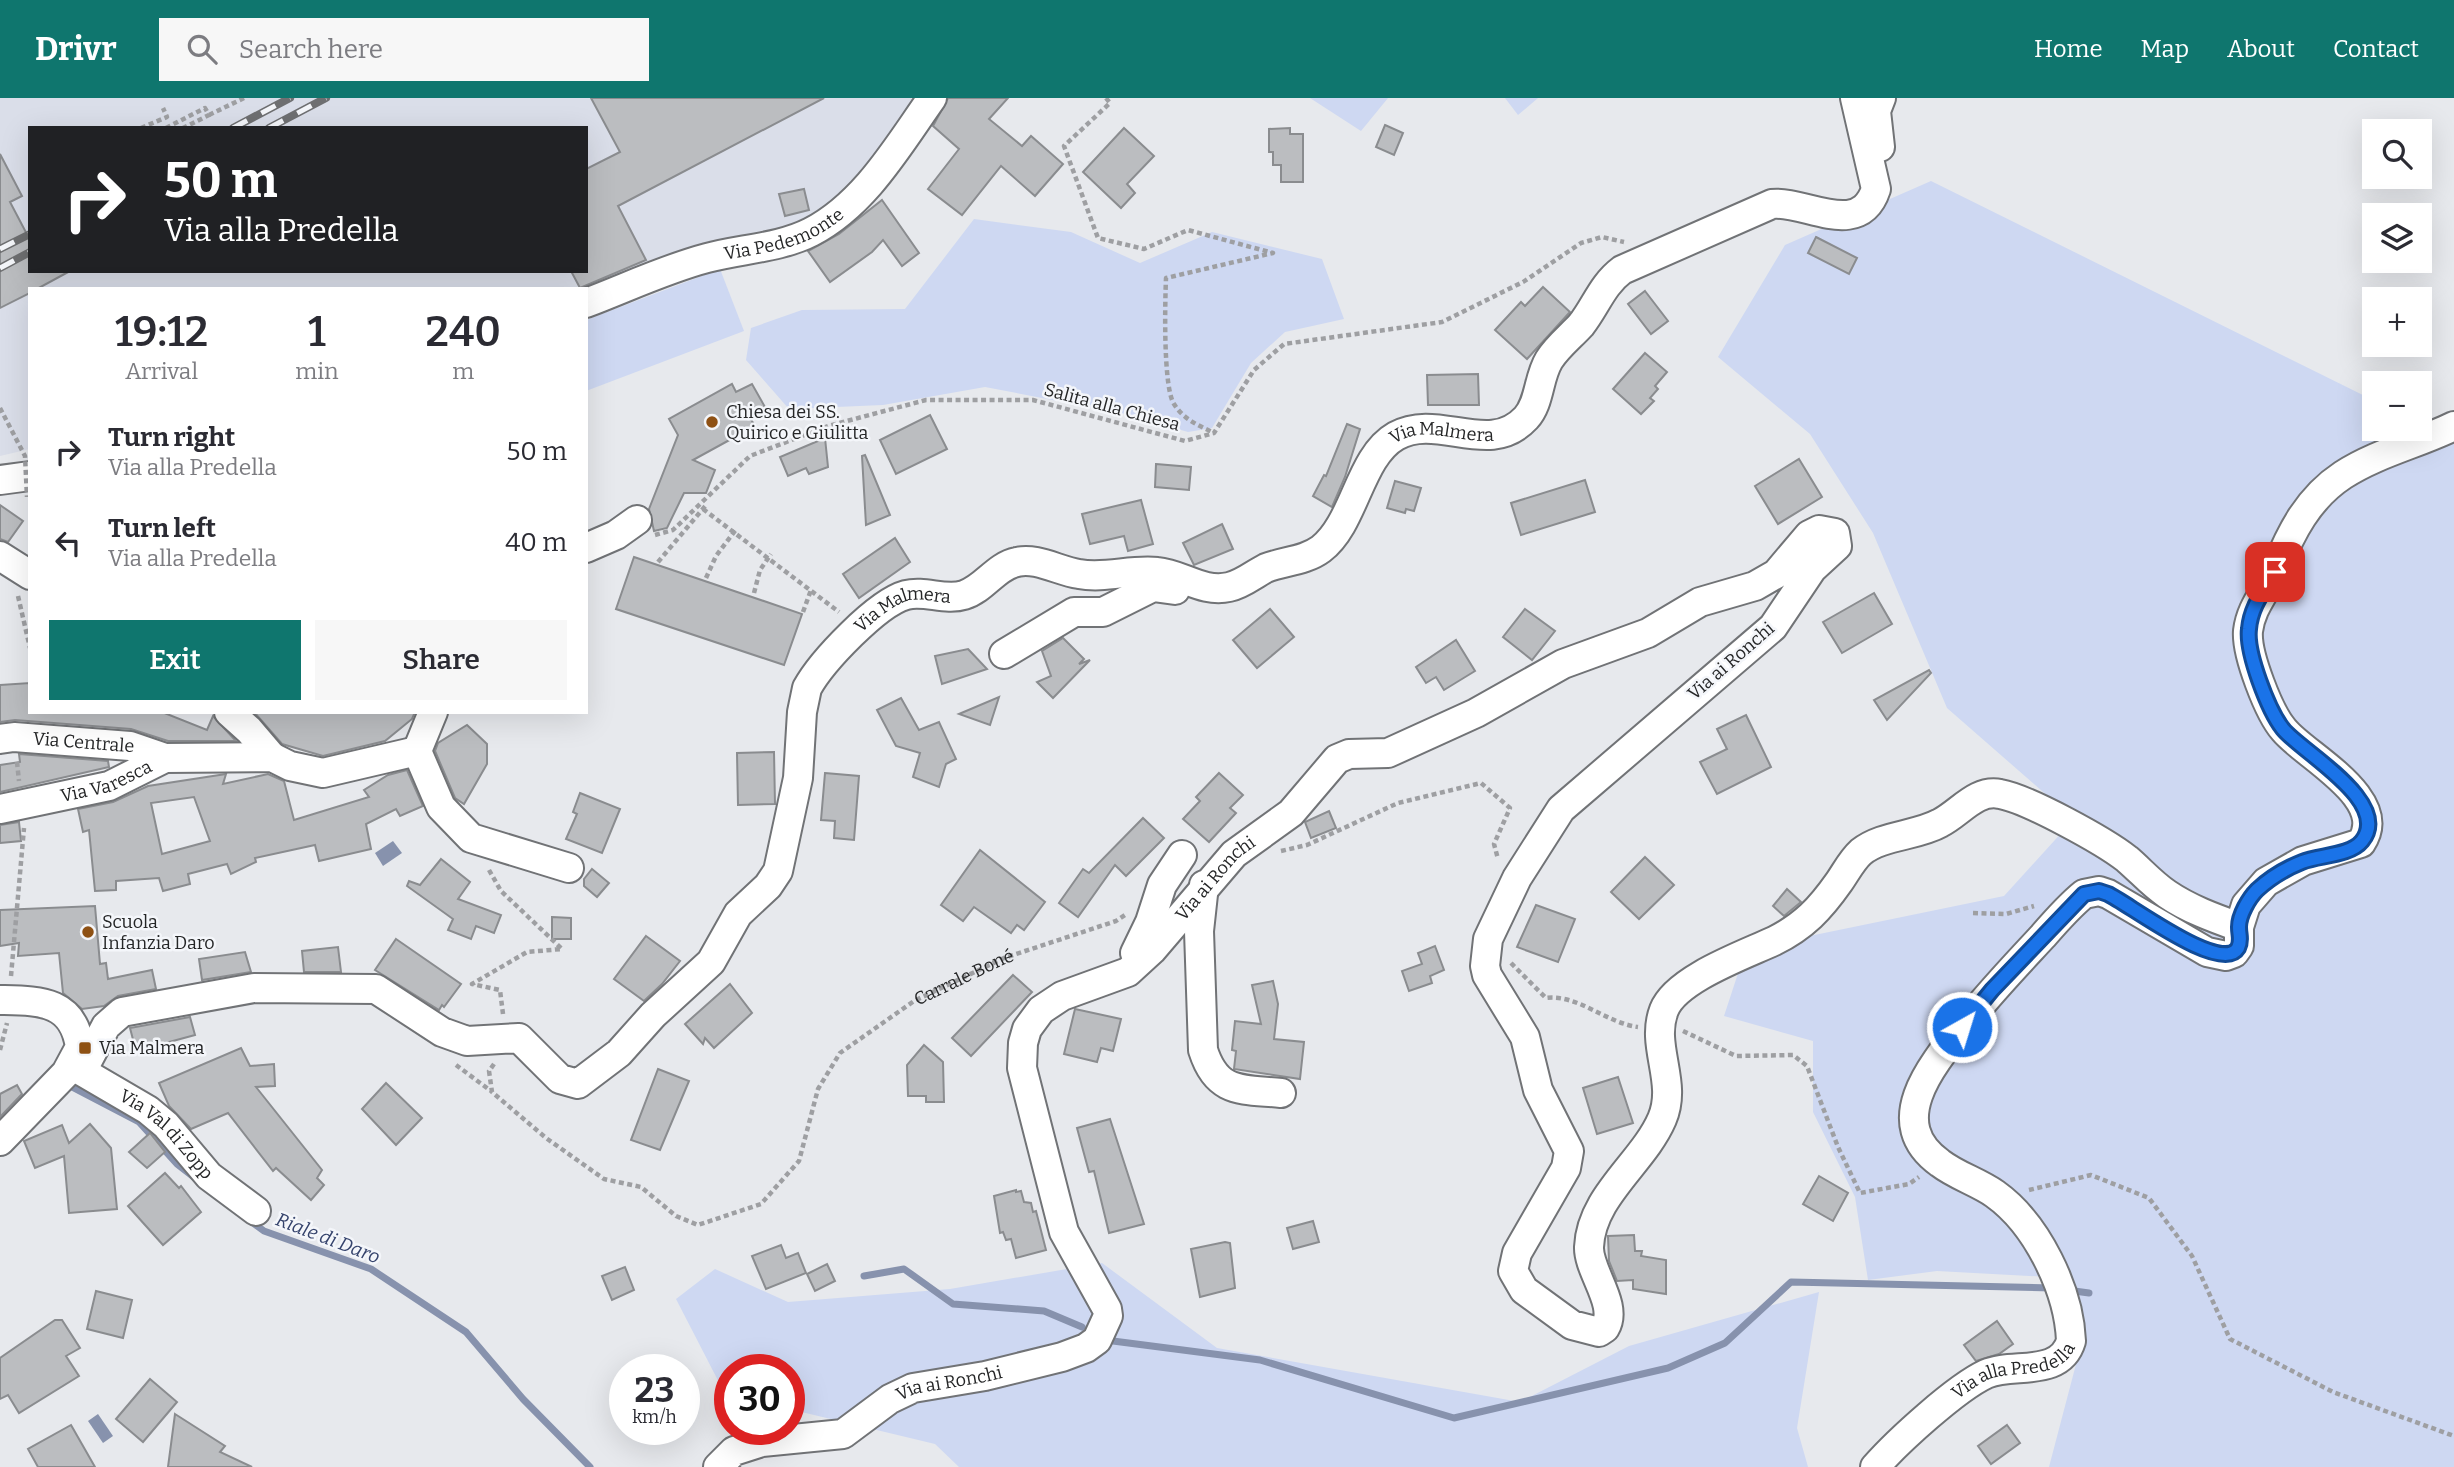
<!DOCTYPE html>
<meta charset="utf-8">
<style>
body{margin:0;font-family:Bitter,serif;background:#f7f7f7;color:#2b2b33;height:100vh;display:flex;flex-direction:column;font-size:26px;white-space:nowrap}
*{box-sizing:border-box;margin:0}
p{font-size:23px;color:#7c7c81}
.icon{flex:none;width:38px;height:38px;fill:none;stroke:currentColor;stroke-width:2;stroke-linecap:round;stroke-linejoin:round}
.map{position:relative;flex:1;overflow:hidden}
.drawer{position:absolute;left:28px;top:189px;width:560px;height:427px;display:flex;flex-direction:column;background:#fff;border-radius:0px;box-shadow:0 7px 28px #0002}
.drawer>*{flex:none}
.top-card{position:absolute;left:28px;top:28px;width:560px;height:147px;border-radius:0px;box-shadow:0 7px 28px #0002;background:#202124;color:#fff;overflow:hidden}
.controls{position:absolute;left:2362px;top:21px;display:grid;gap:14px}
.controls a{display:grid;place-items:center;width:70px;height:70px;border-radius:0px;background:#fff;box-shadow:0 7px 28px #0002;font-size:35px}
.speed{position:absolute;left:609px;top:1256px;display:flex;gap:14px;font-size:35px;font-weight:700;text-align:center}
.speed>*{display:grid;place-content:center;width:91px;height:91px;border-radius:50%;background:#fff;box-shadow:0 7px 28px #0002;line-height:1}
.speed small{font-size:18px;font-weight:400}
.speed .limit{border:10px solid #d22;background:#fff;color:#111}
.pin{position:absolute;display:grid;place-items:center;width:60px;height:60px;color:#fff;margin:-30px;border-radius:14px;box-shadow:0 4px 10px #0006}
.me{position:absolute;width:77px;margin:-38px;rotate:39deg;stroke-linejoin:round;filter:drop-shadow(0 0 5px #0008)}
.turn{display:flex;align-items:center;gap:24px;height:147px;padding:0 21px;font-size:32px}
.turn .icon{width:91px;height:91px;stroke-width:2.5}
.turn b{display:block;font-size:49px;line-height:60px}
.eta{display:flex;justify-content:space-evenly;align-items:center;height:119px;text-align:center}
.eta b{font-size:42px;font-weight:600;line-height:49px}
.action{display:flex;gap:14px;margin-top:auto;padding:14px 21px}
.action a{flex:1;height:80px;border-radius:0px;background:#0f766e;color:#fff;font-size:28px;font-weight:600;line-height:80px;text-align:center}
.action a+a{background:#f7f7f7;color:#2b2b33}
ul{padding:0;list-style:none}
li{display:flex;align-items:center;gap:21px;height:91px;padding:0 21px}
li div{flex:1}
li b{display:block;font-size:26px}
li em{font-style:normal}
header{display:flex;align-items:center;gap:42px;box-sizing:border-box;height:98px;padding:0 35px;background:#0f766e;color:#fff}
header strong{font-size:33px}
nav{display:flex;gap:38px;margin-inline-start:auto;font-size:24px}
.search{width:490px;height:63px;background:#f7f7f7;display:flex;align-items:center;gap:18px;box-sizing:border-box;padding:0 24px;border-radius:0px;color:#7c7c81;font-size:26px}
.map>svg:first-child{display:block}
</style>
<header>
<strong>Drivr</strong>
<div class="search"><svg class="icon" aria-label="search" viewBox="0 0 24 24"><circle cx="10" cy="10" r="6"/><path d="M15 15l6 6"/></svg>Search here</div>
<nav><a>Home</a><a>Map</a><a>About</a><a>Contact</a></nav>
</header>
<div class="map">
<svg width="2454" height="1369" viewBox="0 0 2454 1369">
<rect width="100%" height="100%" fill="#e7e9ed"/>
<path fill="#dadee9" fill-rule="evenodd" d="M0,0H934L812,133L586,191H30V351L0,358ZM30,30H586V173H30Z"/>
<g fill="#ced8f2">
<polygon points="1310,0 1388,0 1361,33"/>
<polygon points="1505,0 1538,0 1518,17"/>
<polygon points="1931,83 2375,303 2375,331 2420,331 2420,321 2454,333 2454,1369 2049,1369 2080,1251 2068,1180 1937,1173 1868,1182 1855,1099 1813,1014 1813,943 1724,918 1746,851 2004,798 2074,721 1947,610 1873,435 1810,336 1718,259 1785,147"/>
<polygon points="974,121 1071,134 1140,165 1212,134 1322,161 1344,221 1285,234 1251,265 1212,330 1188,334 1125,316 985,289 883,307 789,311 746,262 751,230 802,212 905,211"/>
<polygon points="720,171 744,233 586,293 586,222"/>
<polygon points="1102,1165 1217,1250 1520,1304 1629,1248 1819,1194 1797,1330 1808,1369 959,1369 935,1346 789,1311 789,1272 730,1272 730,1297 725,1296 676,1201 715,1171 788,1204 950,1191"/>
</g>
<g fill="#8792ad">
<polygon points="393,743 402,755 383,768 375,755"/>
<polygon points="98,1316 113,1338 103,1345 88,1323"/>
</g>
<g fill="none" stroke-linecap="round" stroke-linejoin="round">
<g stroke="#8792ad" stroke-width="7">
<polyline points="70,988 139,1024 177,1066 195,1080"/>
<polyline points="249,1122 264,1133 371,1171 466,1234 523,1301 590,1369"/>
<polyline points="864,1178 904,1171 953,1206 1044,1213 1082,1229"/>
<polyline points="2067,1192 2089,1195"/>
<polyline points="1113,1243 1260,1262 1454,1320 1668,1270 1725,1245 1791,1184 2052,1190"/>
</g>
</g>
<g fill="#bbbdc0" stroke="#8a8c8f" stroke-width="2" fill-rule="evenodd">
<polygon points="591,0 824,0 618,108 646,162 580,190 571,173 586,173 586,71 620,54"/>
<polygon points="948,0 1008,0 989,21 1022,48 1031,38 1063,66 1035,98 1001,68 962,117 928,91 959,51 933,28"/>
<polygon points="1385,27 1403,35 1394,57 1376,49"/>
<polygon points="1124,30 1154,58 1127,86 1135,95 1121,110 1083,74"/>
<polygon points="1290,30 1290,36 1303,36 1303,84 1281,84 1281,67 1273,67 1273,54 1269,54 1269,31"/>
<polygon points="0,56 22,98 10,104 30,142 30,173 70,173 37,191 30,191 30,195 0,210"/>
<polygon points="804,91 809,112 785,118 779,96"/>
<polygon points="882,102 919,155 902,168 883,142 872,154 830,184 808,153 839,136"/>
<polygon points="1816,139 1857,160 1849,176 1808,155"/>
<polygon points="1543,189 1570,214 1527,261 1495,232 1521,204 1525,208"/>
<polygon points="1645,193 1668,223 1651,236 1628,206"/>
<polygon points="1645,255 1667,274 1655,288 1658,291 1650,300 1654,303 1641,316 1613,291"/>
<polygon points="1478,276 1479,307 1428,307 1427,277"/>
<polygon points="732,286 736,294 752,286 765,309 749,318 755,328 693,362 715,372 706,395 684,395 667,430 654,433 649,411 678,337 669,321"/>
<polygon points="930,317 947,351 896,376 880,342"/>
<polygon points="1347,326 1360,331 1345,379 1332,409 1313,398 1324,377 1326,378"/>
<polygon points="825,340 828,369 809,376 806,370 788,378 780,359"/>
<polygon points="865,357 890,417 866,427 862,358"/>
<polygon points="1799,361 1822,399 1778,426 1755,388"/>
<polygon points="1156,366 1191,369 1189,392 1155,389"/>
<polygon points="1585,382 1595,414 1521,437 1511,405"/>
<polygon points="1395,383 1421,390 1414,413 1406,411 1405,415 1387,410"/>
<polygon points="1141,402 1153,446 1128,453 1124,438 1090,446 1082,416"/>
<polygon points="0,407 23,423 8,444 0,441"/>
<polygon points="1222,426 1233,451 1194,467 1183,445"/>
<polygon points="895,440 910,464 859,500 843,476"/>
<polygon points="634,459 802,516 784,567 616,511"/>
<polygon points="1874,495 1892,526 1842,555 1823,524"/>
<polygon points="1270,511 1294,539 1257,570 1233,542"/>
<polygon points="1525,511 1555,533 1532,562 1503,539"/>
<polygon points="1063,540 1084,561 1079,566 1090,562 1053,600 1037,584 1051,578 1042,553"/>
<polygon points="1456,542 1475,573 1444,592 1436,579 1426,585 1416,569"/>
<polygon points="968,551 987,571 942,586 935,558"/>
<polygon points="1929,572 1931,575 1887,622 1874,602"/>
<polygon points="30,585 30,614 162,614 207,632 213,618 236,643 168,643 131,631 15,622 0,624 0,587"/>
<polygon points="999,599 990,627 959,616"/>
<polygon points="901,600 919,632 939,624 956,661 946,666 939,689 913,679 920,655 896,648 877,612"/>
<polygon points="254,614 415,614 412,621 385,643 323,658 282,646"/>
<polygon points="1746,617 1771,669 1717,696 1700,664 1727,651 1717,631"/>
<polygon points="467,627 487,646 487,666 464,706 455,700 435,653 438,645"/>
<polygon points="774,654 775,706 738,707 737,655"/>
<polygon points="19,656 108,663 109,669 0,694 0,667 20,664"/>
<path d="M407,672L423,708L400,718L396,711L366,726L371,751L319,763L315,747L255,760L256,764L231,776L227,766L188,776L190,786L163,793L159,780L116,783V792L95,793L89,732L83,734L78,711L113,704L148,688L226,676L223,686L268,676L284,683L294,722L369,699L364,692L388,677ZM194,699L210,743L162,756L151,705Z"/>
<polygon points="825,675 859,678 854,742 834,740 835,723 821,722"/>
<polygon points="1219,675 1243,697 1230,710 1236,715 1209,744 1183,721 1200,703 1196,699"/>
<polygon points="580,695 620,711 602,755 566,741 577,716 573,714"/>
<polygon points="1329,713 1336,730 1311,740 1305,724"/>
<polygon points="1143,720 1164,740 1126,778 1115,767 1078,819 1059,805 1083,771 1089,775"/>
<polygon points="19,724 21,743 0,745 0,727"/>
<polygon points="980,752 1045,804 1024,832 1017,827 1011,835 974,809 963,823 941,807"/>
<polygon points="1645,759 1674,787 1639,821 1611,794"/>
<polygon points="441,761 470,784 458,801 501,817 494,835 476,828 471,841 448,832 453,821 407,788 409,783 420,787"/>
<polygon points="592,771 609,785 597,799 584,788 584,781"/>
<polygon points="1787,791 1801,804 1784,818 1773,808"/>
<polygon points="1536,807 1575,821 1558,864 1517,849"/>
<polygon points="95,808 100,866 106,865 108,881 152,872 156,891 118,898 104,908 82,911 63,895 59,855 18,858 19,845 0,848 0,812"/>
<polygon points="552,819 571,820 571,841 552,841"/>
<polygon points="646,838 680,863 662,886 644,903 614,881"/>
<polygon points="396,841 461,886 444,909 442,907 439,912 375,872"/>
<polygon points="1435,848 1444,872 1430,878 1432,885 1409,893 1402,873 1422,866 1418,855"/>
<polygon points="338,849 341,874 304,874 302,853"/>
<polygon points="245,854 251,874 202,882 199,861"/>
<polygon points="1013,877 1032,894 971,958 952,940"/>
<polygon points="1273,883 1278,906 1274,941 1304,944 1300,981 1234,971 1236,953 1232,952 1235,923 1261,926 1252,887"/>
<polygon points="730,886 752,915 714,950 705,940 703,946 685,926"/>
<polygon points="1075,911 1121,921 1113,953 1101,950 1097,964 1064,956"/>
<polygon points="190,919 195,937 136,953 130,930"/>
<polygon points="924,947 943,964 944,1004 926,1004 926,998 908,998 907,967"/>
<polygon points="241,950 250,968 274,966 275,988 256,989 322,1072 317,1080 324,1087 311,1102 276,1070 273,1073 228,1015 191,1031 169,1008 159,985"/>
<polygon points="658,971 689,983 660,1052 631,1042"/>
<polygon points="1618,979 1633,1025 1597,1036 1583,990"/>
<polygon points="386,985 422,1020 396,1047 362,1011"/>
<polygon points="17,987 22,996 0,1019 0,996"/>
<polygon points="1110,1021 1144,1126 1109,1135 1094,1073 1089,1074 1077,1030"/>
<polygon points="90,1026 111,1050 117,1111 69,1115 64,1058 35,1070 24,1043 62,1027 69,1045"/>
<polygon points="150,1035 165,1054 147,1070 129,1054"/>
<polygon points="165,1075 179,1090 181,1088 201,1114 163,1147 128,1108"/>
<polygon points="1819,1078 1848,1095 1833,1123 1803,1106"/>
<polygon points="1016,1092 1016,1094 1021,1093 1024,1104 1031,1105 1033,1114 1036,1113 1046,1152 1016,1160 1011,1141 1006,1142 1003,1134 1000,1135 994,1098"/>
<polygon points="1313,1123 1319,1144 1293,1151 1287,1130"/>
<polygon points="1634,1137 1635,1153 1642,1153 1641,1158 1666,1162 1666,1196 1633,1191 1633,1182 1617,1183 1609,1163 1608,1138"/>
<polygon points="1225,1144 1230,1145 1235,1190 1200,1199 1191,1151"/>
<polygon points="781,1147 786,1160 798,1155 806,1175 766,1191 752,1158"/>
<polygon points="827,1166 835,1183 815,1193 807,1176"/>
<polygon points="625,1169 634,1192 612,1202 602,1178"/>
<polygon points="96,1193 132,1202 123,1240 87,1231"/>
<polygon points="55,1222 62,1222 80,1250 66,1258 79,1278 19,1315 8,1297 0,1301 0,1260"/>
<polygon points="1997,1223 2013,1246 1999,1256 1976,1263 1964,1247"/>
<polygon points="150,1281 177,1304 143,1344 116,1321"/>
<polygon points="175,1316 225,1348 220,1354 252,1369 168,1369"/>
<polygon points="71,1327 95,1369 38,1369 28,1351"/>
<polygon points="2007,1327 2020,1345 1991,1366 1978,1348"/>
</g>
<g fill="none" stroke-linecap="round" stroke-linejoin="round">
<g stroke="#717376" stroke-width="32">
<g id="minor">
<polyline points="1880,49 1876,13 1881,0"/>
<path id="s2" d="M586,205C626,190 665,171 707,160C740,151 780,150 811,134C865,106 898,48 932,0"/>
<polyline points="0,382 30,378"/>
<polyline points="586,450 616,437 637,422"/>
<polyline points="0,458 30,477"/>
<polyline points="1004,556 1074,514 1103,514 1153,489 1175,492"/>
<polyline points="229,614 249,632 272,659"/>
<path id="s3" d="M0,641L14,639L130,648L165,660"/>
<polyline points="417,653 441,709 471,740 569,770"/>
<polyline points="417,653 433,614"/>
<path id="s4" d="M0,711L109,688L165,660L272,659L290,668L323,675L417,653"/>
<path d="M1204,787L1199,833L1203,952C1217,996 1241,991 1281,995"/>
<polyline points="1135,855 1150,824 1162,787 1182,757"/>
<path d="M0,902C40,903 73,902 80,949L66,975L0,1043"/>
<path id="s5" d="M75,961L88,962L106,928L122,914L254,890L376,891L442,934L467,943L519,940L560,981L578,986L619,955L653,917L711,864L738,816L768,788L778,773L798,680L802,614L807,590C822,563 877,505 906,497C925,492 945,503 964,497C984,491 996,468 1017,464C1036,459 1059,473 1079,476C1105,481 1131,471 1157,474C1182,476 1202,495 1229,489C1243,486 1254,476 1266,470C1284,463 1305,463 1321,451C1355,425 1359,359 1396,338C1438,314 1489,360 1526,320C1540,305 1538,280 1549,262C1557,249 1571,238 1581,227C1596,208 1602,187 1622,172L1772,106C1805,102 1859,142 1876,91L1855,0"/>
<path id="s6" d="M71,967L148,1012L166,1027L209,1078L256,1113"/>
<path id="s7" d="M718,1369L734,1353L762,1344L843,1336L890,1301L913,1290L985,1278L1062,1259L1086,1250L1097,1242L1108,1218L1107,1211L1064,1134L1022,970L1023,945L1027,931L1041,912L1062,898L1128,874L1152,852L1234,756L1291,715L1337,661L1349,656L1388,655L1476,615L1563,566L1648,535L1700,504L1755,488L1776,476L1809,437L1819,432L1835,435L1837,448L1812,471L1773,529L1561,711L1517,780L1488,841L1485,868L1487,877L1525,939L1538,992L1569,1053L1566,1070L1517,1155L1513,1173L1524,1192L1572,1227L1599,1234L1605,1230C1619,1207 1588,1173 1589,1149C1591,1098 1643,1065 1662,1021C1678,984 1650,948 1664,912C1676,881 1744,857 1774,843C1804,828 1820,811 1839,784C1846,774 1852,762 1861,754C1882,737 1917,738 1940,725C1960,715 1976,691 2000,696C2028,701 2104,743 2127,761C2141,773 2152,786 2167,796C2189,811 2214,820 2239,829"/>
<path id="s8" d="M1875,1369C1898,1343 1956,1290 1986,1276C2013,1264 2060,1280 2071,1243C2069,1192 2037,1126 1995,1096C1978,1084 1957,1078 1940,1065C1880,1022 1938,960 1969,921C1992,892 2018,865 2043,838C2056,823 2069,808 2084,796L2099,793L2108,796L2207,854L2226,858L2234,855L2239,848V829L2246,807L2266,784L2303,763L2361,745C2391,700 2305,658 2284,632C2269,615 2246,556 2248,533C2251,508 2267,493 2276,471C2291,434 2308,400 2343,377C2377,355 2417,346 2454,328"/>
</g>
</g>
<g stroke="#9e9fa2" stroke-width="4.5" stroke-dasharray="5 3.5" stroke-linecap="butt">
<path d="M1106,0L1110,5L1064,48L1098,140L1144,151L1188,132L1273,155L1166,180C1165,204 1163,289 1174,306C1184,322 1198,327 1214,335"/>
<polyline points="209,17 244,0"/>
<polyline points="141,30 167,19 163,10"/>
<polyline points="166,30 205,10 209,17 183,30"/>
<polyline points="703,411 839,514"/>
<polyline points="655,437 673,432 750,358 828,328 926,302 1033,302 1185,343 1214,335 1254,272 1284,246 1442,224 1523,184 1581,145 1602,139 1624,144"/>
<polyline points="658,464 707,406"/>
<polyline points="706,480 716,458 737,430"/>
<polyline points="754,495 760,472 771,456"/>
<polyline points="18,498 30,550"/>
<polyline points="803,514 811,492"/>
<polyline points="17,664 19,683"/>
<polyline points="1281,753 1307,747 1398,705 1481,685 1510,710 1494,746 1498,761"/>
<polyline points="489,772 501,793 562,851 527,854 472,886 500,892 503,916"/>
<polyline points="1973,815 2006,816 2034,808"/>
<path d="M1511,865L1546,900C1578,896 1606,925 1638,929"/>
<polyline points="11,878 24,730"/>
<polyline points="1683,933 1736,958 1793,957 1807,968 1838,1049 1860,1095 1909,1086 1919,1079"/>
<polyline points="0,952 7,925"/>
<path id="s1" d="M494,966L489,973L492,994L546,1040L604,1081L641,1089L676,1118L698,1127L761,1106L799,1063L818,991L840,955L914,903L1004,860L1116,823L1125,817"/>
<polyline points="456,967 491,993"/>
<polyline points="2029,1092 2091,1077 2149,1100 2192,1158 2230,1241 2333,1294 2454,1338"/>
</g>
<use href="#minor" stroke="#fff" stroke-width="28"/>
<g stroke="#6e6f71" stroke-width="8">
<g id="rail">
<polyline points="233,30 290,0"/>
<polyline points="269,30 326,0"/>
<polyline points="0,151 30,136"/>
<polyline points="0,170 30,154"/>
</g>
</g>
<use href="#rail" stroke="#f4f6fa" stroke-width="5" stroke-dasharray="16" stroke-linecap="butt"/>
<polyline stroke="#9e9fa2" stroke-width="4.5" stroke-dasharray="5 3.5" stroke-linecap="butt" points="0,310 25,358 27,399"/>
</g>
<g fill="none" stroke-linecap="round" stroke-linejoin="round">
<g stroke="#114b97" stroke-width="18">
<path id="route" d="M1962,929L1992,892L2084,796L2099,793L2108,796C2129,806 2222,877 2238,850C2242,842 2239,838 2239,829C2239,817 2249,800 2257,792C2270,780 2287,770 2302,764C2319,757 2350,758 2362,743C2393,704 2300,653 2283,631C2268,612 2246,554 2249,531C2251,508 2264,493 2275,474"/>
</g>
<use href="#route" stroke="#1a73e8" stroke-width="12"/>
</g>
<g fill="#8e5114" stroke="#f4f6fa" stroke-width="2.5">
<circle cx="712" cy="324" r="7"/>
<circle cx="88" cy="834" r="7"/>
<rect x="78" y="943" width="14" height="14" rx="3.5"/>
</g>
<g text-anchor="middle" dominant-baseline="central" stroke-width="5" stroke-linejoin="round" paint-order="stroke">
<g font-size="18" fill="#252627" stroke="#f4f6fa">
<text stroke="none"><textPath href="#s2" startOffset="210">Via Pedemonte</textPath></text>
<text transform="translate(1112 309) rotate(15)">Salita alla Chiesa</text>
<text stroke="none"><textPath href="#s5" startOffset="1804">Via Malmera</textPath></text>
<text stroke="none"><textPath href="#s5" startOffset="1174">Via Malmera</textPath></text>
<text transform="translate(1731 563) rotate(-41)">Via ai Ronchi</text>
<text stroke="none"><textPath href="#s3" startOffset="84">Via Centrale</textPath></text>
<text stroke="none"><textPath href="#s4" startOffset="110">Via Varesca</textPath></text>
<text stroke="none"><textPath href="#s7" startOffset="987">Via ai Ronchi</textPath></text>
<text stroke="none"><textPath href="#s1" startOffset="665">Carrale Boné</textPath></text>
<text stroke="none"><textPath href="#s6" startOffset="119">Via Val di Zopp</textPath></text>
<text stroke="none"><textPath href="#s8" startOffset="173">Via alla Predella</textPath></text>
<text stroke="none"><textPath href="#s7" startOffset="254">Via ai Ronchi</textPath></text>
</g>
<g font-size="18" fill="#252627" stroke="#f4f6fa" text-anchor="start">
<text x="726" y="314">Chiesa dei SS.<tspan x="726" dy="21">Quirico e Giulitta</tspan></text>
<text x="102" y="824">Scuola<tspan x="102" dy="21">Infanzia Daro</tspan></text>
<text x="99" y="950">Via Malmera</text>
</g>
<g font-size="19" font-style="italic" fill="#35436c" stroke="#f4f6fa">
<text transform="translate(328 1140) rotate(21)">Riale di Daro</text>
</g>
</g>
</svg>
<div class="controls">
<a><svg class="icon" aria-label="search" viewBox="0 0 24 24"><circle cx="10" cy="10" r="6"/><path d="M15 15l6 6"/></svg></a>
<a><svg class="icon" aria-label="layers" viewBox="0 0 24 24"><path d="M12 4l9 5-9 5-9-5zM3 14l9 5 9-5"/></svg></a>
<a>+</a>
<a>−</a>
</div>
<div class="speed"><div>23<small>km/h</small></div><div class="limit">30</div></div>
<div class="pin" style="left:2275px;top:474px;background:#d93025"><svg class="icon" aria-label="arrive" viewBox="0 0 24 24"><path d="M6 21V4h12l-3 4 3 4H6"/></svg></div>
<svg class="me" style="left:1962px;top:929px" viewBox="-20 -20 40 40"><circle r="17" fill="#1a73e8" stroke="#fff" stroke-width="3"/><path d="M0-11L8 9 0 5-8 9z" fill="#fff"/></svg>
<div class="top-card">
<div class="turn"><svg class="icon" aria-label="right" viewBox="0 0 24 24"><path d="M7 20v-9h11M14 6l5 5-5 5"/></svg><div><b>50 m</b>Via alla Predella</div></div>
</div>
<section class="drawer">
<div class="eta">
<div><b>19:12</b><p>Arrival</p></div>
<div><b>1</b><p>min</p></div>
<div><b>240</b><p>m</p></div>
</div>
<ul>
<li><svg class="icon" aria-label="right" viewBox="0 0 24 24"><path d="M7 20v-9h11M14 6l5 5-5 5"/></svg><div><b>Turn right</b><p>Via alla Predella</p></div><em>50 m</em></li>
<li><svg class="icon" aria-label="left" viewBox="0 0 24 24"><path d="M17 20v-9H6M10 6l-5 5 5 5"/></svg><div><b>Turn left</b><p>Via alla Predella</p></div><em>40 m</em></li>
</ul>
<div class="action"><a>Exit</a><a>Share</a></div>
</section>
</div>
